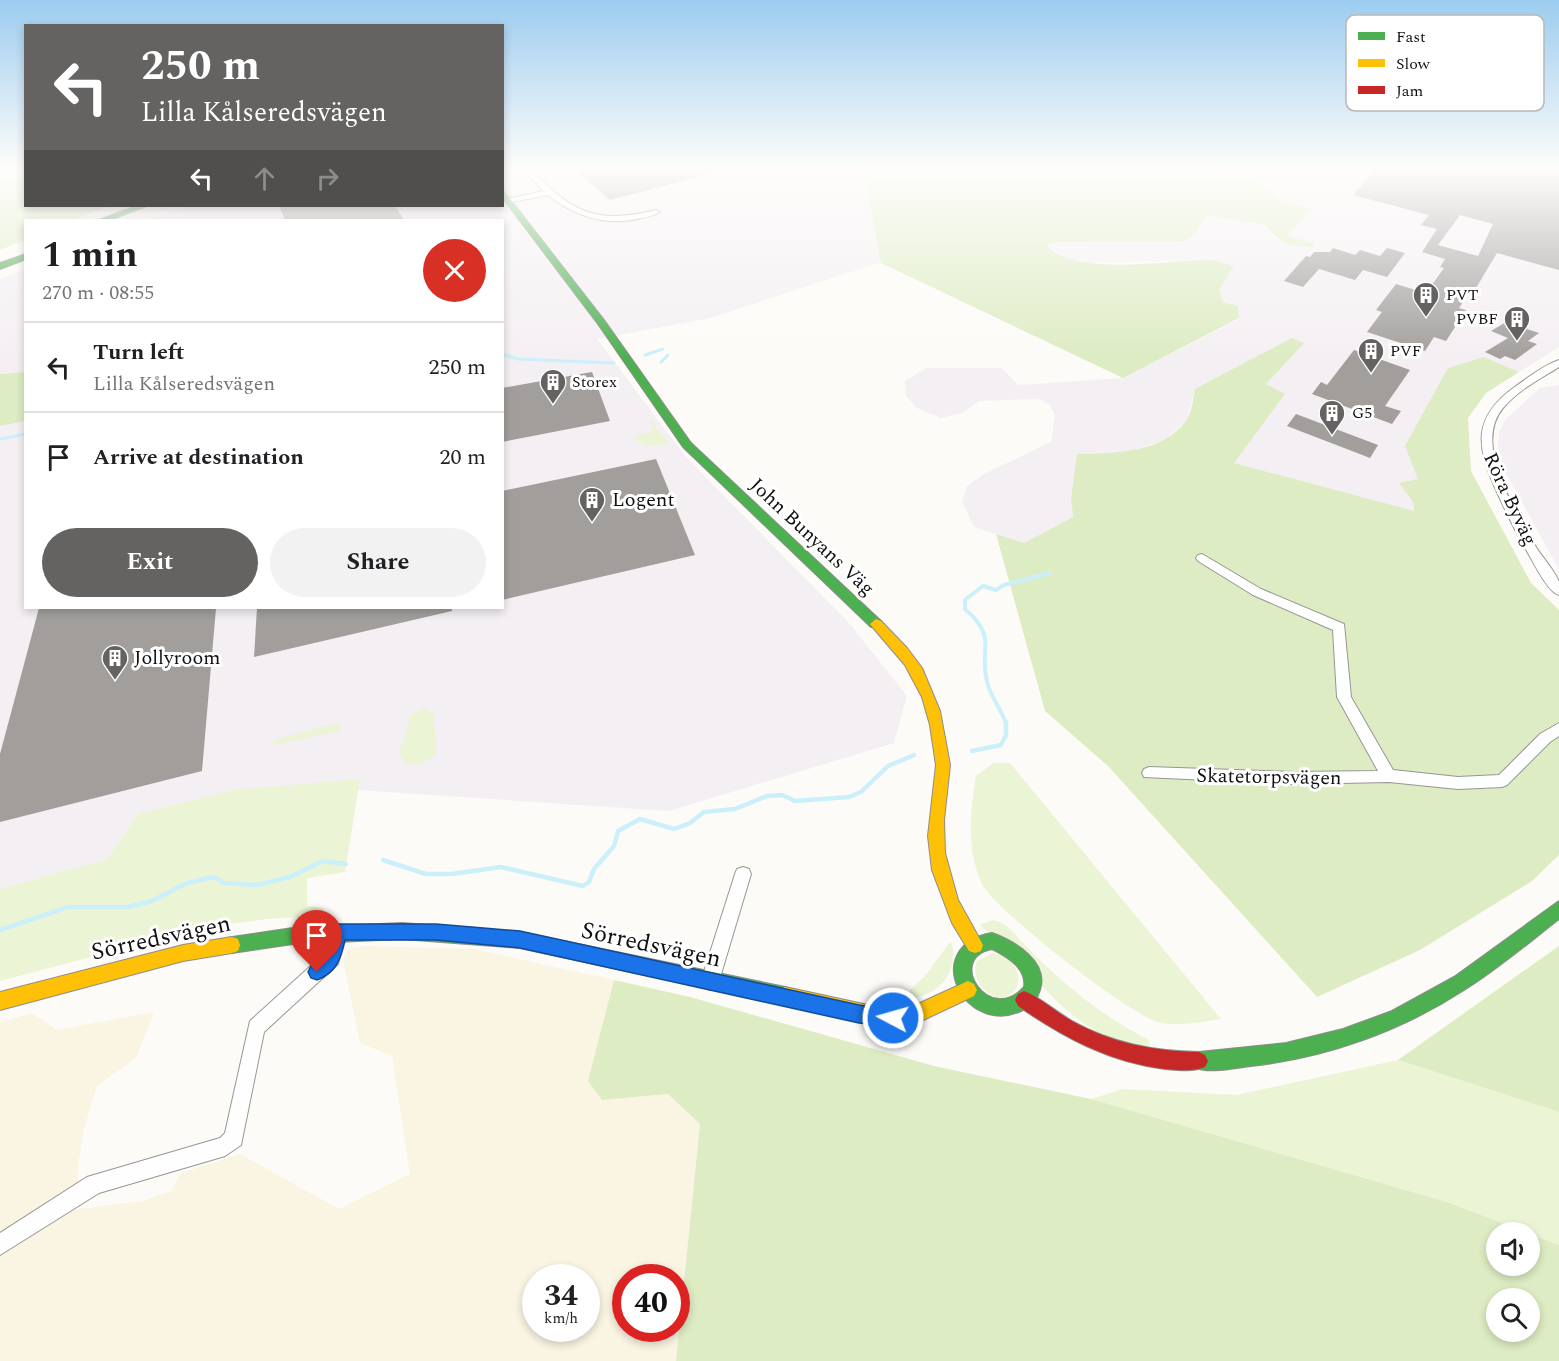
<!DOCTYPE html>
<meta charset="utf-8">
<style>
body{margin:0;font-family:Spectral,serif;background:#f2f2f2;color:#202124;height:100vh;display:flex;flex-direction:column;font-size:22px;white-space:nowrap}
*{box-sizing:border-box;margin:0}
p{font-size:20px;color:#757577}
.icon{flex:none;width:33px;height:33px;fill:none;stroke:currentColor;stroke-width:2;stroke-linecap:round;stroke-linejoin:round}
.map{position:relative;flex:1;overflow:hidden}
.drawer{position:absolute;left:24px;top:219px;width:480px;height:390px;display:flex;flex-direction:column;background:#fff;border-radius:0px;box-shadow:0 3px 9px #0003}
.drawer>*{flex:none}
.guide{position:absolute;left:24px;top:24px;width:480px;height:183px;border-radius:0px;box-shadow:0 3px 9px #0003;background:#646362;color:#fff;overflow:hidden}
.tools{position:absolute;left:1486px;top:1222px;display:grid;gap:12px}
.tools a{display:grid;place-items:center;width:54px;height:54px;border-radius:50%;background:#fff;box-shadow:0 3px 9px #0003;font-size:30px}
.speed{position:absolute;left:522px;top:1264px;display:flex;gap:12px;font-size:30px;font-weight:700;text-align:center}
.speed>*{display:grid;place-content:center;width:78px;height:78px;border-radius:50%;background:#fff;box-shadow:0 3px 9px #0003;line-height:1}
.speed small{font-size:15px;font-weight:400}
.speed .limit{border:9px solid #d22;background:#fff;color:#111}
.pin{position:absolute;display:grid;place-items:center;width:51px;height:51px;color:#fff;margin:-62px -26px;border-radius:50% 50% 50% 0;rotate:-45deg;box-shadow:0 0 6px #0007}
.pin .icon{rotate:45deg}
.me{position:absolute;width:66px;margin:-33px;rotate:276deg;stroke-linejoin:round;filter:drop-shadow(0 0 4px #0008)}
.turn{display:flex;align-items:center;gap:21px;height:126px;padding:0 18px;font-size:27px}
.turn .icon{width:78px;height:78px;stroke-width:2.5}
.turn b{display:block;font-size:42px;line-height:51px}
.lanes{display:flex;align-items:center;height:57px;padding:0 18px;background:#0003;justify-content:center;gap:30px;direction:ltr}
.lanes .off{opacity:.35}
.round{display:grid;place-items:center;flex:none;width:63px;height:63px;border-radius:32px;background:#f2f2f2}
.summary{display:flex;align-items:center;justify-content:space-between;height:102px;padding:0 18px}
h1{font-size:36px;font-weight:700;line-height:45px}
.primary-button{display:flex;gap:12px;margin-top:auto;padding:12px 18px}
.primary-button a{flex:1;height:69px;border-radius:36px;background:#646362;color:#fff;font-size:24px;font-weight:700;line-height:69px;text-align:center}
.primary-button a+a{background:#f2f2f2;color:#202124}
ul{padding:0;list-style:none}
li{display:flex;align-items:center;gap:18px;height:90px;padding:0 18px;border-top:2px solid #e0e0e0}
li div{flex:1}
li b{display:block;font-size:22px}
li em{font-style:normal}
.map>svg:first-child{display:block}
</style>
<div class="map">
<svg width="1559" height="1361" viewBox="0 0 1559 1361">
<rect width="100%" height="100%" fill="#fdfbf7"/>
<g fill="#f4eff3">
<polygon points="503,169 866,169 881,262 710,318 597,339 686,457 849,623 907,696 894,743 669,811 357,790 360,779 138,814 107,859 0,889 0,426 25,421 26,608 502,608 502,220 148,220 189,206 502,206"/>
<polygon points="1213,169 1559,169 1559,347 1519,372 1484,357 1418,479 1400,484 1413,502 1415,512 1233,463 1285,394 1266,384 1303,343 1195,389 1187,420 1165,440 1125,453 1078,454 1071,499 1073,517 1024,543 974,527 962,502 967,486 984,474 1051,442 1055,415 1049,404 1039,399 979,401 962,413 941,418 917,408 906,396 905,381 927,368 1002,368 1018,385 1123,378 1239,319 1238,306 1223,302 1219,290 1233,267 1213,260 1089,263 1067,259 1047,245 1057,242 1185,241 1207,216 1263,224 1275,238 1313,244 1287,236 1313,209 1279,200 1258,181"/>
<polygon points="25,269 25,372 0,374 0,279"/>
<polygon points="1559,385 1559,570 1505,471 1498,447 1499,432 1506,419 1540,388"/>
</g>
<path fill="#faf4e3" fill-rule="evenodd" d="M365,946L474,949L614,980L588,1081L602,1100L668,1094L700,1124L676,1361H0V1022L32,1013L57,1030L154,1012L136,1058L97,1086L84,1129L78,1165L77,1209L142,1201L171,1191L181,1173L240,1154L339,1209L410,1174L392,1056L360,1043L343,960L347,949ZM536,1278H586V1329H536ZM626,1278H676V1329H626Z"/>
<g fill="#ebf4d5">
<polygon points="649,417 669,444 645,446 632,437 653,431"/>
<polygon points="423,708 433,713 437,754 421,765 405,762 399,754 411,715"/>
<polygon points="338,723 341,731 270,746 277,739"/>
<path d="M993,763H1010L1221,1019C1202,1022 1180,1026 1161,1023C1134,1019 994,909 982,884C966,849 970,813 976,776Z"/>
<polygon points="360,779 345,872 307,878 307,906 324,908 321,916 267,919 201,928 0,981 0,889 107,859 138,814 233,790"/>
<path d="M993,920C1008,923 1015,935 1025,945C1061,983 1102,1016 1149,1040L1150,1046C1068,1042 1038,968 979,925Z"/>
<path d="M950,942C953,945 954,952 953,958C950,996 909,1002 879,1003L909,991L925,976Z"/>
<path d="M993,953C1010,955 1024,972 1016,989C998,1011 968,984 977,961Z"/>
<polygon points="1398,1060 1559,1112 1559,1245 1447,1202 1091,1099 1123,1089 1236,1095"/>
</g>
<g fill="#ddecc3" fill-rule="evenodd">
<polygon points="0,169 25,169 26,206 111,206 72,220 26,220 25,240 0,250"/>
<path d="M864,169H1213L1258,181L1279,200L1313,209L1287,236L1314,244L1312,247C1282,245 1283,243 1263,224L1207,216L1194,235L1185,241L1057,242L1047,245C1075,278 1170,259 1211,260C1218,261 1226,264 1234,266L1219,290L1223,302L1238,306L1239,318L1123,378L881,263Z"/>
<path d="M1292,338L1304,343L1266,384L1285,394L1234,463L1414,511L1413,502L1399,483L1418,479L1405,446L1448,368L1484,357L1519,372L1486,393L1468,418L1471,471L1531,583L1559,610V855L1532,881L1420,950L1317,997L1108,766L1045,711L996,534L1024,543L1073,517L1071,499L1077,454C1115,453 1161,454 1186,421C1192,412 1193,399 1195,389Z"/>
<polygon points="25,372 25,421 0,426 0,374"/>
<polygon points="1559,946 1559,1112 1398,1060"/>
<path d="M614,980L690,997L934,1066L1091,1099L1447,1202L1528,1233H1497V1266H1530V1234L1559,1245V1361H676L700,1124L668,1094L602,1100L588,1081ZM1497,1299H1530V1332H1497Z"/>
</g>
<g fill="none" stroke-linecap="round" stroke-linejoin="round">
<g stroke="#cbf0fa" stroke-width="3">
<polyline points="502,354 518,359 614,363"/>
<polyline points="645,355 663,349"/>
<polyline points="661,362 668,355"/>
<polyline points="0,439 26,434"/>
</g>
<path stroke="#cbf0fa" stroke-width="4" d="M1006,724C1002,710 992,699 988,685C977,650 1000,639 965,609V600L983,586L996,590L1004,585L1050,573"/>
<g stroke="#cbf0fa" stroke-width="4.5">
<polyline points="972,751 1001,745 1006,735 1006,722"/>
<polyline points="383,860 426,874 452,874 501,867 583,886 589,882 594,869 614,846 618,831 640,819 674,829 690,823 704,812 735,809 767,796 782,795 795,801 849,797 861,792 888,766 914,755"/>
<polyline points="0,930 68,907 128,907 152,901 187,883 214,877 224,883 257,885 290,877 323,861 346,864"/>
</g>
</g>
<g fill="#a19e9c" fill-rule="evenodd">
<polygon points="574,169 716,169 717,172 610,200"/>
<path d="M1376,169H1559V270L1497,253L1473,293L1470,292L1459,308L1466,310L1446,341L1434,337L1425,351L1367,332L1382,312L1376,310L1396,284L1422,292L1425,288L1429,289L1444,268L1440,267L1445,259L1422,252L1437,229L1421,225L1429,215L1353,195ZM1460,215L1493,224L1478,256L1438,245Z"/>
<polygon points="279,206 395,206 404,220 285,220"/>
<polygon points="1333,248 1355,255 1360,250 1380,256 1387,248 1405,253 1387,277 1363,270 1355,280 1319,269 1303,287 1284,281 1306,256 1310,257 1314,252 1330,252"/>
<polygon points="1506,322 1539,333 1528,341 1537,344 1515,360 1505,356 1500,359 1485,352 1508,338 1491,331"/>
<polygon points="1354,350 1410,370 1385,406 1401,411 1392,424 1312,394 1321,382 1327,385"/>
<polygon points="592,372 610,421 502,442 502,388"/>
<polygon points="1296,414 1378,445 1370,458 1287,426"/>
<polygon points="656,459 695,555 502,600 502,491"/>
<polygon points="39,608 216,608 202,771 0,822 0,754"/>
<polygon points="257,608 452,608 452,611 254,657"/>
</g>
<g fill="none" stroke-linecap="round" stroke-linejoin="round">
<g stroke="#979695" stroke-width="2">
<g id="street">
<path d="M522,169H529C574,212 593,225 656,210L660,212C652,217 641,218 632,220C600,225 573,215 548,195L507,203V199L544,191Z"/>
<path d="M1559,360V367C1540,379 1518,390 1503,408C1472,445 1516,512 1536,547C1542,557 1555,571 1559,582C1559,585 1559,592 1559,595C1547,592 1532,559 1525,548C1514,529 1505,510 1496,490C1476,446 1472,417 1516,386C1529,377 1544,365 1559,360Z"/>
<polygon points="1202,554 1261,589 1344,624 1351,697 1393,770 1458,777 1499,775 1540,734 1559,723 1559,736 1550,742 1507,785 1502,787 1458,789 1389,782 1294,784 1144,777 1142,773 1144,769 1149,767 1294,772 1378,771 1337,697 1333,630 1253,595 1198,561 1196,558 1198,555"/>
<polygon points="743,867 749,869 751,874 719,981 716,987 710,990 704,987 701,981 735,874 737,869"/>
<polygon points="338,924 344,926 346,932 338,964 264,1032 241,1145 225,1156 99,1193 0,1255 0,1233 87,1177 220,1138 225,1133 250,1021 325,953 332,926"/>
</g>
</g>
<g stroke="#8e8d8b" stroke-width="2">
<g id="fast">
<polygon points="502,189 604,320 691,443 881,621 882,624 881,627 871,627 683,447 598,324 502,197"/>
<polygon points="137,206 147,206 109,220 99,220"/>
<polygon points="26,254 26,259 0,269 0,263"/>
<path d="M1559,901V919C1528,943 1498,969 1464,990C1401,1031 1326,1058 1251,1066C1234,1068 1209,1074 1193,1067L1190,1061L1193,1055L1199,1052L1286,1043L1343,1029L1392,1011L1454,977Z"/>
<polygon points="402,923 520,932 785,987 791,990 794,996 791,1002 785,1005 520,948 402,939 293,944 232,953 226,951 224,945 226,939 232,937 293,928"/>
<path d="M992,933C1014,941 1049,961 1040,990C1037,1000 1032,1006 1023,1010C965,1039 918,946 992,933ZM992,949C1007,956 1027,969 1024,987C989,1026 945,958 992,949Z"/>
</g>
</g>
<g stroke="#8e8d8b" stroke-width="2">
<g id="slow">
<polygon points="876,619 881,621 907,648 922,668 940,711 950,765 944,820 945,853 958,900 983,945 981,951 975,953 969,951 952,923 932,870 928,836 936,765 930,725 922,697 905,665 870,624"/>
<polygon points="232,937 238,939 240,945 238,951 232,953 183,961 0,1010 0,992 183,945"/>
<polygon points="968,981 974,984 977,990 974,996 919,1022 882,1026 785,1005 779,1002 776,996 779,990 785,987 882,1008 918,1004"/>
</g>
</g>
<g stroke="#8e8d8b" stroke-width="2">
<path id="jam" d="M1024,991C1041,998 1056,1012 1072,1021C1112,1043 1153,1051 1199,1052L1205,1055L1208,1061L1205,1067C1193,1072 1177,1070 1165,1069C1109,1062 1063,1037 1018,1006L1015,1000L1018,994Z"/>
</g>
<use href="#street" fill="#fffefe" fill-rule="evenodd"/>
<use href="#fast" fill="#4caf50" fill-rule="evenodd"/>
<use href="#slow" fill="#ffc107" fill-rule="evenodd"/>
<use href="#jam" fill="#c62828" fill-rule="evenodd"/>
</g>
<linearGradient id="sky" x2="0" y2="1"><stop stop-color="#9cccef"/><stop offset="0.47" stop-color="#fefdfb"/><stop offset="1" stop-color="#fefdfb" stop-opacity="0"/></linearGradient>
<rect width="1559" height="359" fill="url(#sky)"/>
<path fill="#1a73e8" stroke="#114b97" stroke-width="1.5" d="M338,924H436L520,931L859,1005L899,1011L902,1018L899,1024L893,1027L859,1023L520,948L436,940H345C341,959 336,973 317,980L311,978L308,972L311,966L325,953L332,926Z"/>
<defs>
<g id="building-pin" transform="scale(1.35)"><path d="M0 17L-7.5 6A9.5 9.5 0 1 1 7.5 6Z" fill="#646362" stroke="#fff"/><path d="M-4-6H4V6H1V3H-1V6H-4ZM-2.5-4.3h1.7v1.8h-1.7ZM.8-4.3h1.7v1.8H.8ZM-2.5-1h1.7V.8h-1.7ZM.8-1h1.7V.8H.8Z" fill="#fff"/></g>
</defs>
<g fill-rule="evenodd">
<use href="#building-pin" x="1426" y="295"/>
<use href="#building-pin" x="1517" y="319"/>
<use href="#building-pin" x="1371" y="351"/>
<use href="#building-pin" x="553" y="382"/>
<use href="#building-pin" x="1332" y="413"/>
<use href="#building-pin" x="592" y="500"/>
<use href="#building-pin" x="115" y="658"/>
</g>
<g text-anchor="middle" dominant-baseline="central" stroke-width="6" stroke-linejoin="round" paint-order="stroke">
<g font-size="16" fill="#111" stroke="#fff" text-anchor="start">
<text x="1446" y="295">PVT</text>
<text x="1498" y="319" text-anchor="end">PVBF</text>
<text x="1390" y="351">PVF</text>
<text x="572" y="382">Storex</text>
<text x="1352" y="413">G5</text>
</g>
<g font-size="20" fill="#111" stroke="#fff">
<text transform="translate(1510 499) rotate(65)">Röra Byväg</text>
<text transform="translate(812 537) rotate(43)">John Bunyans Väg</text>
<text transform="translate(1269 777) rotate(1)">Skatetorpsvägen</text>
</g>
<g font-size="20" fill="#111" stroke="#fff" text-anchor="start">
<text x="612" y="500">Logent</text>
<text x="134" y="658">Jollyroom</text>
</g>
<g font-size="24" fill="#111" stroke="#fff">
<text transform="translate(161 938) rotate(-12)">Sörredsvägen</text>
<text transform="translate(651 945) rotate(12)">Sörredsvägen</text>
</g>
</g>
<rect x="1346" y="15" width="198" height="96" rx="9" fill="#fff" stroke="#b8b8b8" stroke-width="1.5"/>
<rect x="1358" y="32" width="27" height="8" fill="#4caf50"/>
<rect x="1358" y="59" width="27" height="8" fill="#ffc107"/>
<rect x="1358" y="86" width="27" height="8" fill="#c62828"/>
<g font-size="16" fill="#111">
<text x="1396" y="42">Fast</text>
<text x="1396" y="69">Slow</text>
<text x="1396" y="96">Jam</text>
</g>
</svg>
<div class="tools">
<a><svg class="icon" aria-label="sound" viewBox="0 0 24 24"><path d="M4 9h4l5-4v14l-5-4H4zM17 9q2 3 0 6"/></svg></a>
<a><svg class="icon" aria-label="search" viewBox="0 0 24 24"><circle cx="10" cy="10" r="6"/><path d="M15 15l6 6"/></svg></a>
</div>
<div class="speed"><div>34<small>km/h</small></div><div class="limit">40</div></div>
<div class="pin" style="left:317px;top:972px;background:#d93025"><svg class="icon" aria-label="arrive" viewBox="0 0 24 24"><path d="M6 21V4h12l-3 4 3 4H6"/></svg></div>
<svg class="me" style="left:893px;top:1018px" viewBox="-20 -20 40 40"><circle r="17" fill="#1a73e8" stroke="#fff" stroke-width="3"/><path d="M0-11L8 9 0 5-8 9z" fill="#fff"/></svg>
<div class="guide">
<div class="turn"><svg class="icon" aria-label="left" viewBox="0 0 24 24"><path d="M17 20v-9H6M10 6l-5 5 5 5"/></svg><div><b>250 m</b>Lilla Kålseredsvägen</div></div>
<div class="lanes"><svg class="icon" aria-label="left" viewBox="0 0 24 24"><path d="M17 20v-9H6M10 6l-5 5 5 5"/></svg><svg class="icon off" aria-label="ahead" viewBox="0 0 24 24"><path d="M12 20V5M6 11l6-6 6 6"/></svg><svg class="icon off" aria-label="right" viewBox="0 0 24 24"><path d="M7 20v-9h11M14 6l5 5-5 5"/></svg></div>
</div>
<section class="drawer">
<div class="summary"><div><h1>1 min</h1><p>270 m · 08:55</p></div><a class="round" style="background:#d93025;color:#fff"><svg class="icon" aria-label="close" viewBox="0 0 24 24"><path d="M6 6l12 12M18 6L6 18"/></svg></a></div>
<ul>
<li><svg class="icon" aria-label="left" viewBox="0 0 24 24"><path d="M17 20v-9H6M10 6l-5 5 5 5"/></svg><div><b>Turn left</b><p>Lilla Kålseredsvägen</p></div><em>250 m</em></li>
<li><svg class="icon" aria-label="arrive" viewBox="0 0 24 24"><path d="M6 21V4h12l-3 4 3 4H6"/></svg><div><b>Arrive at destination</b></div><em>20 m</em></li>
</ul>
<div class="primary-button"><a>Exit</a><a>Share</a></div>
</section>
</div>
